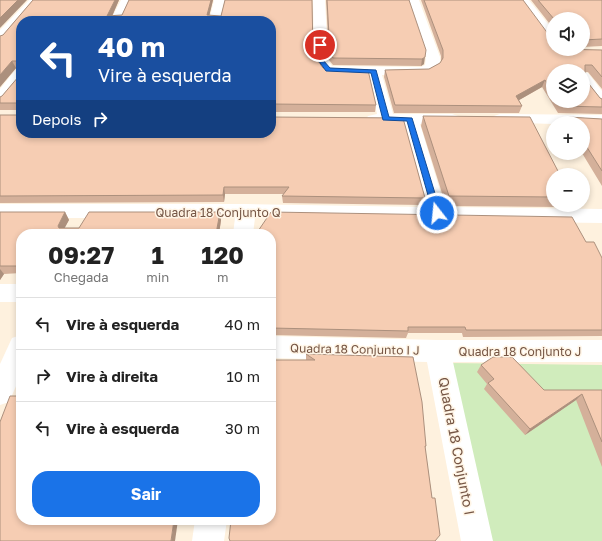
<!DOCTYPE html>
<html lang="pt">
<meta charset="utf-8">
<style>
body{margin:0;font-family:"Golos Text",sans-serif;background:#f6f6f6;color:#222;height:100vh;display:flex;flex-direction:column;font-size:15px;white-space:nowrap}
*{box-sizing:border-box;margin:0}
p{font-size:13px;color:#767676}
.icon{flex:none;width:22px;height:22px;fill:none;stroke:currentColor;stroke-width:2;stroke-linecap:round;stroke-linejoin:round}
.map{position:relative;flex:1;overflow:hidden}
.sheet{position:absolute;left:16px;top:229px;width:260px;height:296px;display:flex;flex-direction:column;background:#fff;border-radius:16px;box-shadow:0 2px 6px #0003}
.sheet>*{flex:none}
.hud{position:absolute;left:16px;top:16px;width:260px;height:122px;border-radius:16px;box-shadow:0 2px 6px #0003;background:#1a4fa0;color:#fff;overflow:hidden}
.fabs{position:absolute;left:546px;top:12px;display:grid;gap:8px}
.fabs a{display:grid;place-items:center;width:44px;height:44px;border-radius:50%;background:#fff;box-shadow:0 2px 6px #0003;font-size:20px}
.pin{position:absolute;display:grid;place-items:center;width:34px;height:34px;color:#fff;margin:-17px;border:2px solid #fff;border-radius:50%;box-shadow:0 1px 4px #0007}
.me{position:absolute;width:44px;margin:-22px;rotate:344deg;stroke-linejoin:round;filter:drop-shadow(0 0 3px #0008)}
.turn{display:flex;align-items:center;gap:14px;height:84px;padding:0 16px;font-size:18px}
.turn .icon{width:52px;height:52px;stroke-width:2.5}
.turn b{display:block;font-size:28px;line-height:34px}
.then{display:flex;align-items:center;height:38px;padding:0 16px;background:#0003;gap:8px;font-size:15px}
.eta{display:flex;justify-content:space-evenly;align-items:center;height:68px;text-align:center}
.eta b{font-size:24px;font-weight:700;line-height:28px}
.cta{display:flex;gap:8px;margin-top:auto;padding:8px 16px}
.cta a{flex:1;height:46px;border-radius:16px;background:#1a73e8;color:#fff;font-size:16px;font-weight:700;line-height:46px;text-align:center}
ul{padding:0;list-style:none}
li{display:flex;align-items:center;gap:12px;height:52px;padding:0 16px;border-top:1px solid #e0e0e0}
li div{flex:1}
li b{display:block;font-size:15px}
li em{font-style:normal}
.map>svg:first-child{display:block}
</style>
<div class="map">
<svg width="602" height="541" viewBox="0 0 602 541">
<rect width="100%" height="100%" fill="#fef1de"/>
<polygon fill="#d0ecbc" points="449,363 602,365 602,541 486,541"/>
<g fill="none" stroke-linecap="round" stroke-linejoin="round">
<g fill="#fff" fill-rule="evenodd">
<polygon points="29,0 41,0 5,41 0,42 0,30"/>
<polygon points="121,0 133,0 122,21 110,21"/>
<polygon points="214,0 226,0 221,21 209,21"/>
<path d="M313,0H325L328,60L332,66L421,67L425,65L426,57L407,0H419L440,57C440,61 440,66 438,69C428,79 395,75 382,75L393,114H452L458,116L460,119L458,122L420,124L445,207L602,209V223L255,218L253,234H233L235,218H0V204H246L425,207L403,124L368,122L366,119L368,116L377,114L368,75L323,73L314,60Z"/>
<polygon points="517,0 529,0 553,30 553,42 548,41"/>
<polygon points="21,68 21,82 5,102 0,104 0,89 16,69"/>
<polygon points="583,72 588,73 602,91 602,106 597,104 583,86"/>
<polygon points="500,114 602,115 602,125 583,125 583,123 553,124 494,122 492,119 494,116"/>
<rect x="0" y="284" width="21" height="18"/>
<polygon points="21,335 21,375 9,402 0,405 0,364 12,338"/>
<polygon points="271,336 438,340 602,340 602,362 453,362 493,541 461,541 427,362 271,358"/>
<polygon points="195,520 227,520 224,541 192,541"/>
</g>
</g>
<g fill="#d4b09a" fill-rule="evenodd">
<polygon points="33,0 119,0 112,16 122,15 129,0 213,0 209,16 221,16 225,0 312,0 313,54 323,68 368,70 376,105 375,112 271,112 271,21 21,21 21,133 271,133 271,117 403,118 425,198 423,205 283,203 282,196 284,194 225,194 224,202 0,203 0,115 18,115 18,110 0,110 0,97 2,96 19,76 19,68 16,68 0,87 0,36 3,35"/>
<polygon points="326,0 409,0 424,64 421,66 333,65 329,60"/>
<path d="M421,0H523L553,49L602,50V89L588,72H585V79L600,98L602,99V114L558,113L542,87L519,100L522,106L519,113H394L384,77L385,70L429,69L440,63L441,62V56ZM553,71L583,101H553Z"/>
<polygon points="531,0 602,0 602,46 583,47 583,19 553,19 553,28"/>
<polygon points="423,116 553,175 553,205 559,205 558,207 446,206 421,126"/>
<polygon points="568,117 602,119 602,186 582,153 583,153 583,123 566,123"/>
<polygon points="0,212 65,212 69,220 64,228 79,228 220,212 221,220 219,234 21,234 21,273 4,274 0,280"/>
<polygon points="271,234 586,242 602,258 602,336 463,337 462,333 408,333 406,338 271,335"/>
<polygon points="306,354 413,357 426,446 425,448 432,498 440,535 306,360"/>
<polygon points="481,365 544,390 602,390 602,467 576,400 525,435 484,389 487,384 477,372"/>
</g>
<g fill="#ac907d">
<polygon points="18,0 27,0 0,28 0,18"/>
<polygon points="115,0 119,0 110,21 107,16"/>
<polygon points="211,0 213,0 208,21 207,15"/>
<polygon points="425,57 424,64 421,66 422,59"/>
<polygon points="12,61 16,68 0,87 0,75"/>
<polygon points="545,80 542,87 514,103 516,96"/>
<polygon points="224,187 225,194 224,202 223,195"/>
<polygon points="65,212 69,220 62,233 58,226"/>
<polygon points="220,212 221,220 219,234 216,234"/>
<polygon points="0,269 4,274 0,280"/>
<polygon points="582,394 576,400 525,435 530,429"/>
<polygon points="174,520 178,520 175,541 171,541"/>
</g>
<g fill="#f6cdb3" stroke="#ac907d">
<polygon points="0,0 18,0 0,18"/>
<polygon points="33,0 115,0 107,16 122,15 129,0 211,0 207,15 221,16 225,0 312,0 313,54 323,68 368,70 376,105 271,104 271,21 21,21 21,133 271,133 271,117 403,118 425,198 282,196 289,187 224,187 223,195 0,196 0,115 18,115 18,103 0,103 0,97 2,96 19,76 19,61 12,61 0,75 0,36 3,35"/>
<polygon points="327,0 409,0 426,50 425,57 422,59 333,58 330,53"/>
<polygon points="424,0 523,0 549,35 553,36 553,49 602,50 602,77 592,65 585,65 585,79 600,98 602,99 602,107 561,106 558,101 583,101 583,71 553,71 553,93 545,80 516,96 522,106 395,105 385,70 429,69 440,63 443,58 443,50"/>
<polygon points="538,0 602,0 602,39 583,40 583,19 554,19"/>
<polygon points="423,116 530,117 560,175 553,175 553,197 449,196"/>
<polygon points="568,117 602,119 602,171 583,141 583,123 572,123"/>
<polygon points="0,212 65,212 58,226 59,228 79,228 89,212 220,212 216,234 48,234 42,232 41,234 21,234 21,266 0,266"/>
<polygon points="271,212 572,217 586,242 594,242 602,258 602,330 466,330 465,327 408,327 408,331 271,328 271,234 256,234"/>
<polygon points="306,354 413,357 422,402 426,446 425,446 432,498 435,498 440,535 435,541 230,541 229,538 231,520 271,520 271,360 315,360"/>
<polygon points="493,357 512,357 544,390 602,390 602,442 582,394 530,429 488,383 494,379 481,365"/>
<polygon points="10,396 21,396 21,520 174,520 171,541 0,541 0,422"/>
</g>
<polygon fill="#1a73e8" stroke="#114b97" points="320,44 323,45 323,60 330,68 376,70 389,117 412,118 441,213 440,215 437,216 433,213 407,121 383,120 371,73 326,71 318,60 317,45"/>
<g text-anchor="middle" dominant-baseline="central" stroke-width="3" stroke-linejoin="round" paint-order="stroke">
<g font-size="12" fill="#755544" stroke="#fff5e6">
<text x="218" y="212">Quadra 18 Conjunto Q</text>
<text transform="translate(355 349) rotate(1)">Quadra 18 Conjunto I J</text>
<text x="520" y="351">Quadra 18 Conjunto J</text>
</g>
<g font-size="14" fill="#755544" stroke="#fff5e6">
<text transform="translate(457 446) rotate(79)">Quadra 18 Conjunto I</text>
</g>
</g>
</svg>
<div class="fabs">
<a><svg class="icon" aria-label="sound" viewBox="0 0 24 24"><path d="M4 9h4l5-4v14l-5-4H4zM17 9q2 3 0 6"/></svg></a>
<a><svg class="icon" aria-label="layers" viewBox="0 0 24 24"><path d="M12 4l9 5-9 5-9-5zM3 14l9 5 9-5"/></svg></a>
<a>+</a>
<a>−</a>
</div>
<div class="pin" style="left:320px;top:45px;background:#d93025"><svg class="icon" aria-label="arrive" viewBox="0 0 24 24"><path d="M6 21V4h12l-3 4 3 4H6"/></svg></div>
<svg class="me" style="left:437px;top:213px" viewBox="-20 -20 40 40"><circle r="17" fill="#1a73e8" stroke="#fff" stroke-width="3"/><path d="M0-11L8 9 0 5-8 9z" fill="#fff"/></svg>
<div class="hud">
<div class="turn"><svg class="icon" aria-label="left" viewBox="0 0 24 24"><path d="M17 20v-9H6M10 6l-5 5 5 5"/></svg><div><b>40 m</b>Vire à esquerda</div></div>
<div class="then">Depois<svg class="icon" aria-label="right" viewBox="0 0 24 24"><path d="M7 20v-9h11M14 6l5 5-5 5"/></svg></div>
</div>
<section class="sheet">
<div class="eta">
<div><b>09:27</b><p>Chegada</p></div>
<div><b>1</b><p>min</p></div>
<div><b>120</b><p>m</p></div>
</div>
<ul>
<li><svg class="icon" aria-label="left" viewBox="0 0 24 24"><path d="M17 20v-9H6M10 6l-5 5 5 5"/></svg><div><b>Vire à esquerda</b></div><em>40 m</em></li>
<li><svg class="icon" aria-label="right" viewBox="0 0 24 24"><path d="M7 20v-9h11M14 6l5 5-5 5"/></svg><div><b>Vire à direita</b></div><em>10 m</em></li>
<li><svg class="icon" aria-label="left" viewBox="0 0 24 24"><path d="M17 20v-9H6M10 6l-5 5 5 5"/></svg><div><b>Vire à esquerda</b></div><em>30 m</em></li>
</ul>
<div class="cta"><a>Sair</a></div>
</section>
</div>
